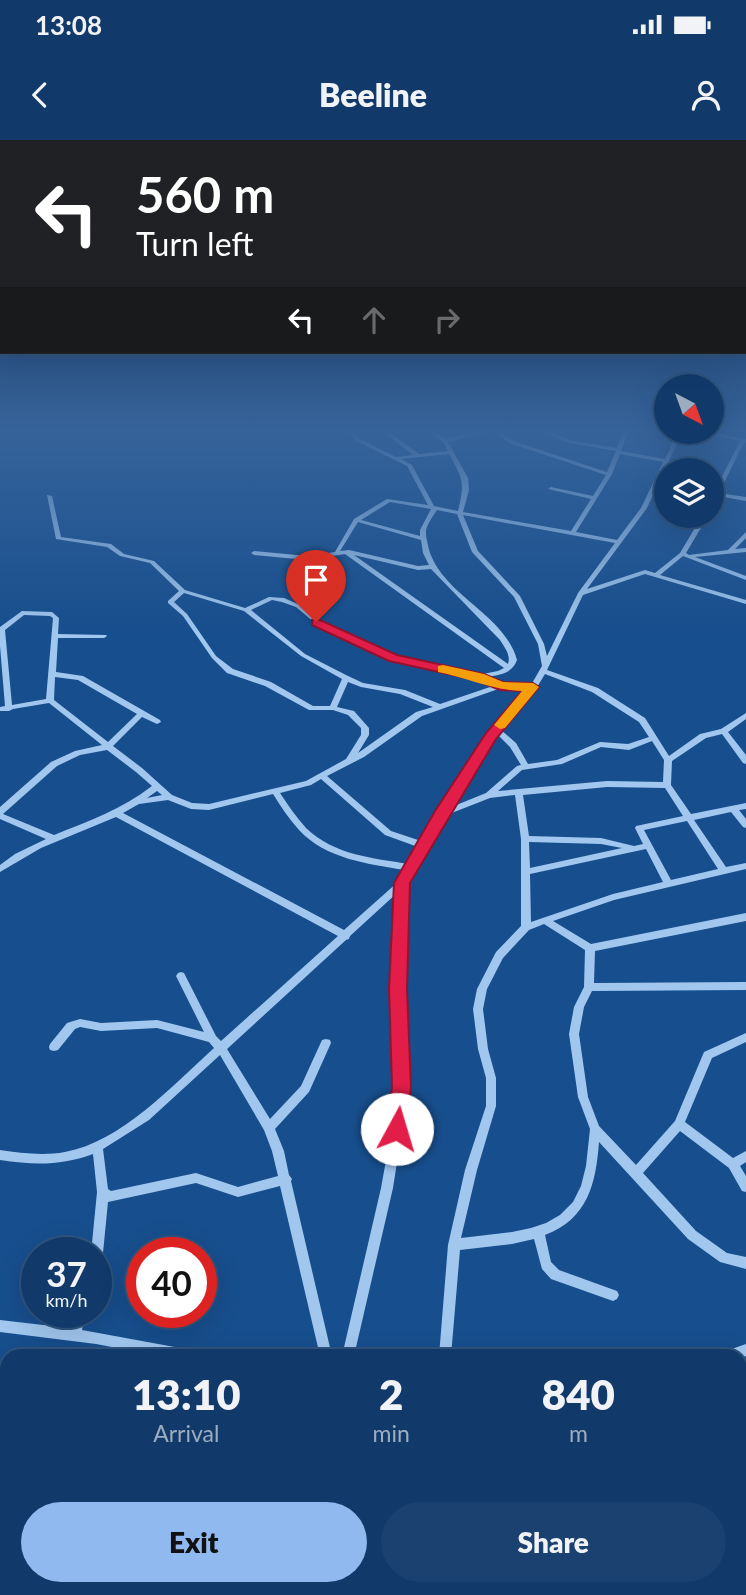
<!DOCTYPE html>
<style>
body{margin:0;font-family:Lato,sans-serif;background:#1a4170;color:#f1f3f6;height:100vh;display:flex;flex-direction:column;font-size:26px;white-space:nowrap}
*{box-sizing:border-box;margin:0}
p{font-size:23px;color:#9cadc1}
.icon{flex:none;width:38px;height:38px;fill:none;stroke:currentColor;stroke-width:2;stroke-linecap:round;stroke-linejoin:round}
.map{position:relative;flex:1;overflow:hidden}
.sheet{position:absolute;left:0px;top:1209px;width:747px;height:247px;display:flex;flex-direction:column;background:#113a6a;border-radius:21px 21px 0 0;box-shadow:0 7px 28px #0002,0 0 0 2px #30547e}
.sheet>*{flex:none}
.hud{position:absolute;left:0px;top:0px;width:747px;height:214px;box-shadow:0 7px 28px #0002,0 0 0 2px #30547e;background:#202124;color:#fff;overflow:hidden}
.needle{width:46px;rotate:139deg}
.tools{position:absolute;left:654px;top:234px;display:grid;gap:14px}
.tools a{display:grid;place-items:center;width:70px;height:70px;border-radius:50%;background:#113a6a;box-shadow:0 7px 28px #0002,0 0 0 2px #30547e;font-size:35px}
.speed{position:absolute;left:21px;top:1097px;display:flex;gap:14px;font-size:35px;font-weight:700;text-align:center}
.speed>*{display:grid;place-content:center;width:91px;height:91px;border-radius:50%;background:#113a6a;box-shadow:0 7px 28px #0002,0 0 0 2px #30547e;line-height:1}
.speed small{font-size:18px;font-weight:400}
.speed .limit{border:10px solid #d22;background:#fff;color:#111}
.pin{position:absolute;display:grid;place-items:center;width:60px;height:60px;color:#fff;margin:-72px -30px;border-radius:50% 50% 50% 0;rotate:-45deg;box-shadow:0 0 7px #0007}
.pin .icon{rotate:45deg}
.me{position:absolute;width:77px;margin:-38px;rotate:6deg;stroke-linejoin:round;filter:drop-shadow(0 0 5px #0008)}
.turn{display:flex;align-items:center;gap:24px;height:147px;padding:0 21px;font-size:32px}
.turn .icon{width:91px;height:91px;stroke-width:2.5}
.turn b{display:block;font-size:49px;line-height:60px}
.lanes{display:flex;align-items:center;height:66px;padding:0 21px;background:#0003;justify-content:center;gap:35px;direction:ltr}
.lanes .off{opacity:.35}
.eta{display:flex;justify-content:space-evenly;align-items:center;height:119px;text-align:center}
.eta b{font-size:42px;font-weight:800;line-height:49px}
.action{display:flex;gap:14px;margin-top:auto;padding:14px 21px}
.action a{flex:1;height:80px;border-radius:42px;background:#90b9f0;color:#111;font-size:28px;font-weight:800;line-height:80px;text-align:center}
.action a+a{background:#1a4170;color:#f1f3f6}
.status{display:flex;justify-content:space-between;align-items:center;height:49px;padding:0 35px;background:#113a6a;direction:ltr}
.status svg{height:19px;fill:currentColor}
header{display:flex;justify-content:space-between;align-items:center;height:91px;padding:0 21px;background:#113a6a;font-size:32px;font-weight:800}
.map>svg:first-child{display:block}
</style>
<div class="status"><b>13:08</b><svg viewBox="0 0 49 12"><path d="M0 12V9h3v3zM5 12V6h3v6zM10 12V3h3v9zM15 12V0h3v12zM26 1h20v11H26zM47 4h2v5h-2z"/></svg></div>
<header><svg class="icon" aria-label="back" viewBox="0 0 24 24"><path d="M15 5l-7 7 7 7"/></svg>Beeline<svg class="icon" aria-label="person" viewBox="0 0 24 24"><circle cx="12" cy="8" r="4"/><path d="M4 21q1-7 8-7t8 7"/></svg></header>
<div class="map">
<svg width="746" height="1455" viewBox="0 0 746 1455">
<rect width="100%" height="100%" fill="#174e8d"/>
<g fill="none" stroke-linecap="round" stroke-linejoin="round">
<g fill="#a1c7ef" fill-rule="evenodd">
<path d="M348,290H352L360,299L396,317L413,315L381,290H386L419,314L448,311L443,302L427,290H432L446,299L484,290H490V291L448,302L468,338L469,350L463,372L571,391L591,359L548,349L551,347L593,356L606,335L509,303L492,290H497L513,301L607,332L616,311L570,303L536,290H543L573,301L617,308L624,290H629L621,311L665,319L677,292H682L660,341L667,342V346L658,344L647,368L587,449L645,430L655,433L680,413L702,376H708L686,413L689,415L728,410L746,392V398L735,409L746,408V412L695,417L746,436V440L683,416L660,435L746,460V464L645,434L583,455L547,530L598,548L645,578L669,616L700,594L721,589L746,573V579L728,592L746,615V624L743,623L722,594L706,598L672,621L671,645L691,674L746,663V669L739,670L746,679V688L743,687L731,672L694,680L726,727L746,723V729L614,760L553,781L591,804L746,773V781L595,811L594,843L746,842V850L592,851L584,867L579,894L588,957L599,986L636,1025L675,981L704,912L746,893V902L712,918L685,982L733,1018L746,1011V1022L740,1026L746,1036V1052L742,1051L729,1028L680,991L643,1033L696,1091L727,1113L746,1117V1129L720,1122L688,1099L599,1002C596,1043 588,1079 545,1095L551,1122L559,1130L617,1151L619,1155L617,1159L613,1161L551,1139L542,1129L534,1099L512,1104L460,1110L451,1216H439L448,1105L465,1030L486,966V938L478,909L473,869L477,849L496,812L521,786V699L515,655L490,658L444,676L406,743L403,814L406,965L393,1048L354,1216H342L381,1048L396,965L393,814L397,753L350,796L349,799L346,800L227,909L270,979L301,946L322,900L326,899L330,900L331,903L309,952L275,989L284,1011L289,1035L292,1039L291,1041L332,1216H320L280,1046L238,1057L196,1043L108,1062L102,1123L100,1127L96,1129V1113H91L97,1052L93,1014C60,1026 34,1025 0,1020V1010C21,1013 43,1016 65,1012C121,1002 173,945 214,908L209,902L157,888L101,891L80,887L75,889L58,910L54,911L50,910L49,907L50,904L67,883L80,879L101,883L157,880L204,892L176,836L178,833L181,832L184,833L216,896L221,901L338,796L116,677L41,708L0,732V725L15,714L46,699L0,679V667L51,622L75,611L102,605L49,563L13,569L9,571H0V567L5,566L0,506V487L22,471L52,472L59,478L58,494L106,495L107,496L104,498H58L56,532L83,536L160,580L161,582L157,584L142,577L113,606L142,628L172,655L192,663L209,664L306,641L346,619L361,595V588L348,575L333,570H309L265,546L227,533L212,518L183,476L168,463V461L179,451L150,423L120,416L107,407L56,399L47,355L52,356L61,397L111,404L124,414L154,421L185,450L245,468L269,457L284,458L300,465L325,486L383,512L478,535L498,531L504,528L345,414L307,420L254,415L251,413L254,411L307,416L335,412L354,379L387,359L428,365L407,326L356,301ZM449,314C463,339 465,342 458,371L434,366L412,325L401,319ZM620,314L663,322L641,368L617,400L576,392L612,334ZM390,362L431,369L420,390V396L361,380ZM437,370L457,374L472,412L514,457L538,504L542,526L531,545L501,544L486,537C499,535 512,534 517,520C504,471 434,453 427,400C426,398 426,392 426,390C428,383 433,376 437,370ZM463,375L615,403L578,453L547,516L544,504L520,456L478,411ZM358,382L421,400L423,413L429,425L418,426L349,410L340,411ZM354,415L418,430L431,429L500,500C505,508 511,515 508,524ZM184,453L244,471L301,516L342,539L330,566H313L271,542L233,529L216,516L187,474L174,462ZM272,460L282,462L296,467L321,488L379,515L477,539L493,546L440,564L405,550L363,543L346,535L305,514L251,470ZM24,475L50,476L53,478L46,559L12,565L5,490ZM545,534L592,552L639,582L649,597L628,604L600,602L557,620L528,624L516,603L501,590L531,557ZM55,537L78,540L137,574L108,602L54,560ZM348,542L361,547L400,554L433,567L416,572L358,613L369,595V588L354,571L337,567ZM501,548L528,549L488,594L438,672L421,701L391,691L327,636L364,617L422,576ZM497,594L510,607L521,625L517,626L486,653L449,668ZM652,601L664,620L663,642L607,641L498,651L522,630L562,624L601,607L629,610ZM107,610L136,632L152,646C122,669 89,681 54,695L3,674L57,626L80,615ZM321,639L385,695L418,707L409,724C372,718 334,715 306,688C296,677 288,665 280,653L311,645ZM607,647L665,648L683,676L636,686L635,688L643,704L634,706L601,698L529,696L523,655ZM157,651L162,655L147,658ZM273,654C281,667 289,679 299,690C326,719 368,724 405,730L399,741L344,790L123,673L139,664L168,660L191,669L209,670ZM687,681L718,729L671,740L644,690ZM529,702L601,704L622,708L530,728ZM646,709L663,742L613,754L531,782L530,734ZM544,784L585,810L584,847L574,867L569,894L578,957L590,989L586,1026L581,1046L573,1062L560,1075L546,1083L531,1088L512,1092L461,1098L477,1030L496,966V938L488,909L483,869L487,849L503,818L529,790ZM220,915L264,990L272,1011L278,1036L238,1047L196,1033L111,1051L108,1049L103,1009L149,980Z"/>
<path d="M661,290H667V292H668C666,293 663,292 661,290Z"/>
<polygon points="698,292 709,292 746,299 746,303 744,302 719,353 746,357 746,361 718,356 714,362 712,363 712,351 714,352 740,301"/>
<polygon points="74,1172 86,1172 82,1190 191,1210 196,1211 197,1216 159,1216 96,1204 0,1192 0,1180 69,1188"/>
<polygon points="746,1204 746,1216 740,1219 740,1216 725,1216 726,1211"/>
<polygon points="0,1262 7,1265 7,1279 0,1276"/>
<rect x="0" y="1300" width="7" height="14"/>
<polygon points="280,1449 300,1449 297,1455 277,1455"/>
</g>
<polygon fill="#e9f3ff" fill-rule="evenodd" points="618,1449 639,1449 642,1455 621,1455"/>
<g fill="#fff" fill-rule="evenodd">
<polygon points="746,1288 746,1309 740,1311 740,1290"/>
<polygon points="534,1449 557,1449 555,1455 532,1455"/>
<polygon points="558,1449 582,1449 584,1455 560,1455"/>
<polygon points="591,1449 614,1449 612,1455 589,1455"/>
</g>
</g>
<linearGradient id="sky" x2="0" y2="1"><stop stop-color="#0d2b4e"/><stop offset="0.59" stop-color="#36639a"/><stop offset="1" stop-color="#36639a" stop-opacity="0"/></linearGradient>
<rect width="746" height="493" fill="url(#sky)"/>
<polygon fill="#e11d48" stroke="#92132f" stroke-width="2" points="312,480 320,480 397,515 484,534 503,542 533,543 539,547 496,599 410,743 407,849 411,947 407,989 404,995 397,998 390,995 387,989 392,947 389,849 394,743 435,671 486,593 522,551 500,550 475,540 389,521 312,485"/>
<path fill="#f59e0b" d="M443,525L484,534L503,542L533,543L539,547L505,588L500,589L494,585L522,551C493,550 467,538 438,532V526Z"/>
</svg>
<div class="tools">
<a><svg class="needle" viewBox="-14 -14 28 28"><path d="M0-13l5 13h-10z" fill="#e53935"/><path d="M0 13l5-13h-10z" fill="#9cadc1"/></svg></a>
<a><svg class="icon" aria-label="layers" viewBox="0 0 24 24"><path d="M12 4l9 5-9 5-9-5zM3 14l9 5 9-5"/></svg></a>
</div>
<div class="speed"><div>37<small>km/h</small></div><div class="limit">40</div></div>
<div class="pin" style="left:316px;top:482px;background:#d93025"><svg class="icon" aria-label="arrive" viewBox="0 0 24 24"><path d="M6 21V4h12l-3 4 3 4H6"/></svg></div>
<svg class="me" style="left:397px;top:989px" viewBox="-20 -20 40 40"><circle r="19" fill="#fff"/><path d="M0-13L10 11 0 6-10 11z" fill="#e11d48"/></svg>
<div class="hud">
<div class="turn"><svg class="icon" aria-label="left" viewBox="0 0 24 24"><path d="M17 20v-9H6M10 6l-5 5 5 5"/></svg><div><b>560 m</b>Turn left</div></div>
<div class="lanes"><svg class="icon" aria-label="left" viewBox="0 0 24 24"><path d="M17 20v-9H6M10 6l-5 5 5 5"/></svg><svg class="icon off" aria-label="ahead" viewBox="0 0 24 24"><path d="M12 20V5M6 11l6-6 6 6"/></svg><svg class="icon off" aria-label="right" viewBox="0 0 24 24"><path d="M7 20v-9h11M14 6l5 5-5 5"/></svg></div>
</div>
<section class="sheet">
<div class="eta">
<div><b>13:10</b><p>Arrival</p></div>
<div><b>2</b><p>min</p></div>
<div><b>840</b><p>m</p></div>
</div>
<div class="action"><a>Exit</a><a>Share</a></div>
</section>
</div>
